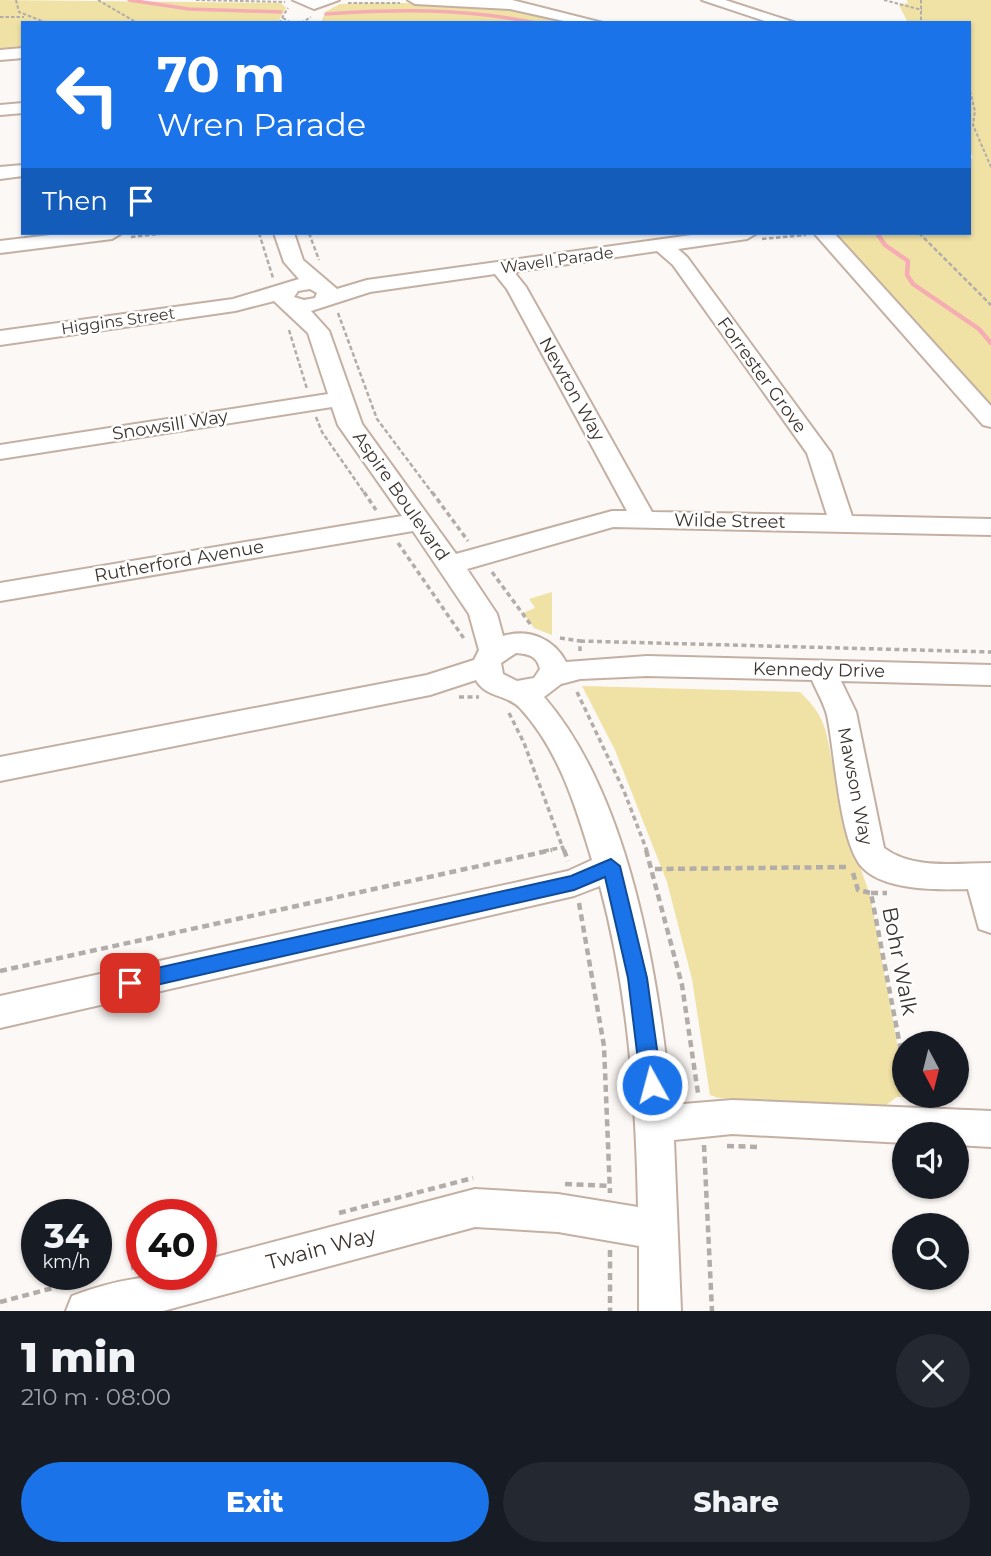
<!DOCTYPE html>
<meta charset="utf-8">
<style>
body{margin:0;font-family:Montserrat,sans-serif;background:#242831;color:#f1f3f6;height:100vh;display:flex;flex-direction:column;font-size:26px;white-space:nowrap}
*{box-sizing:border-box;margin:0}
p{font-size:23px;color:#9ea1a6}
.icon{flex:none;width:38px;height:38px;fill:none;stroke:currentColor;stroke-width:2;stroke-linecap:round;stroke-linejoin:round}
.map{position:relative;height:1311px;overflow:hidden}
.panel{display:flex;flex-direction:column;background:#171b24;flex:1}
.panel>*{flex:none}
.hud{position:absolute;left:21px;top:21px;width:950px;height:214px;border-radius:0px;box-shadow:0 2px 5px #0004;background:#1a73e8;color:#fff;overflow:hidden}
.needle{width:46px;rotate:173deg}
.buttons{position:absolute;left:892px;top:1031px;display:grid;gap:14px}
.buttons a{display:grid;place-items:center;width:77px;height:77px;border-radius:50%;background:#171b24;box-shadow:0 2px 5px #0004;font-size:35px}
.speed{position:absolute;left:21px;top:1199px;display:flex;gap:14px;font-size:35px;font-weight:700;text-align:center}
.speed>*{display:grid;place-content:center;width:91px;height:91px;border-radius:50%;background:#171b24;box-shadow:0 2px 5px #0004;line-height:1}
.speed small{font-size:18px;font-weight:400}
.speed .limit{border:10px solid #d22;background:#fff;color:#111}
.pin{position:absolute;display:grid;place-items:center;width:60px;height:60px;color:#fff;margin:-30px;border-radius:14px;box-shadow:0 4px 10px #0006}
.me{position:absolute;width:77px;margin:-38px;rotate:353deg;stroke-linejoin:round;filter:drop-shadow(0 0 5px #0008)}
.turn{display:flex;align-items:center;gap:24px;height:147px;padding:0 21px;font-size:32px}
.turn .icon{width:91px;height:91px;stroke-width:2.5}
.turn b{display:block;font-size:49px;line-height:60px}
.then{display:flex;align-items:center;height:66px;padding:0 21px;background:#0003;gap:14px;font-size:26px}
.round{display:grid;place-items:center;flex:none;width:74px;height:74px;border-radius:37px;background:#242831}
.head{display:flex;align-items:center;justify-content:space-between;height:119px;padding:0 21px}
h1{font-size:42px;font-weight:800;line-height:52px}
.action{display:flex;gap:14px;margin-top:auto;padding:14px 21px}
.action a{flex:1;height:80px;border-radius:42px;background:#1a73e8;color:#fff;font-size:28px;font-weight:800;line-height:80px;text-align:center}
.action a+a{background:#242831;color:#f1f3f6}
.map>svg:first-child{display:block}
</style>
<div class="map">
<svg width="991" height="1311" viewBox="0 0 991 1311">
<rect width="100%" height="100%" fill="#fcf8f5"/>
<g fill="#f0e1a5">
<polygon points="0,0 281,3 286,8 277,23 23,23 23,51 0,53"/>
<polygon points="907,0 991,0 991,410 832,233 970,233 970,159 973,158 970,151 970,23 908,23 899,5 908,3"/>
<path d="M340,4C420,1 499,5 578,23H321L325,12Z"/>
<polygon points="552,592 552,635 534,628 523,613 535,608 529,599"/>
<path d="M582,686L800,692C825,716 826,729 832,762L841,761L858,861L870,895L907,1097H897L886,1105L718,1098L710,1095L692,979L667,882L615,750Z"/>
</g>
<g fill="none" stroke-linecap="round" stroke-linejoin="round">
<g stroke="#f6acb3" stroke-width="3.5">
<polyline points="129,0 189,9 281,12"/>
<path d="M326,14C397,9 465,8 535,23"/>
</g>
<polyline stroke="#f6acb3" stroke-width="4.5" points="877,233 885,245 908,261 907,275 913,284 979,329 991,343"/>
<g stroke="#c4b0a3" stroke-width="4">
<g id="minor">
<polygon points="293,0 339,0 314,9"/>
<polygon points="408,0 512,0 603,23 573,23 510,9 415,4"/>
<polygon points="702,0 725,0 796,23 771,23"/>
<polygon points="23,48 23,58 0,60 0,50"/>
<polygon points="23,103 23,113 0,115 0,105"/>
<polygon points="23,165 23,176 0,179 0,167"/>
<polygon points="67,233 122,233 112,239 0,253 0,241"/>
<path d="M274,233H294L303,260L337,289L367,280L706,233H757L747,239L678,249L687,257L831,453L852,516L991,519V535L613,527L467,569L497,614L503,636C529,628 554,639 566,662L647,656L991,665V685L841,681L856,712L884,848C914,870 955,863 991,863V933L979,929L968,889C939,890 882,891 861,866C839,839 835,752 827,715C824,703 817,692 812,680L647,676L580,679L561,684L544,697C630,796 659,978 671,1105L732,1100L991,1111V1147L957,1145V1134H905V1143L732,1134L674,1140L681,1311H639V1246L558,1232L475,1227L163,1311H66L72,1296C116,1279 155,1274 201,1274V1261L475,1189L558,1194L638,1207C636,1099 628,990 600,886L574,896L0,1028V996L568,871L592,860C576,807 559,750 520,708C507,694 486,698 476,680L430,695L0,781V757L427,675L474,660L479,650L469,614L413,531L0,601V583L402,516L338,425L332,407L0,459V445L328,394L308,333L274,301L235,311L0,345V331L233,299L299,279L284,262ZM657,251L673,265L807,453L827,515L652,512L526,287L514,272ZM495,274L507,289L627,511H612L456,554L362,424L329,331L311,311L370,292ZM310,289L317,293L315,298L304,300L294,297L298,291ZM516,653C529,654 537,656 540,669L534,678L517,681L503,674L501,663Z"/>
<polygon points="814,233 834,233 991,406 991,427 983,425"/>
</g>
</g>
<g stroke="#b3ada9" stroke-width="2" stroke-dasharray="3.5 2" stroke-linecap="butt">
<polyline points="16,0 19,12 47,23"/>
<polyline points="98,0 134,21"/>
<polyline points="196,0 285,2"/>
<polyline points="884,0 922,10"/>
<polyline points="921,0 921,23"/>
<polyline points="348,3 400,3"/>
<polyline points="0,17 24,17"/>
<polyline points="283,18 291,23"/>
<polyline points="90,23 165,23"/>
<polyline points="279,23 288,8"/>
<polyline points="301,23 311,17"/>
<polyline points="970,91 975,111 973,125 991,167"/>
</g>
<g stroke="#b3ada9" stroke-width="2.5" stroke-dasharray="4.5 2.5" stroke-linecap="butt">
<polyline points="259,233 273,278"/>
<polyline points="309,233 319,260"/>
<polyline points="919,233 991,305"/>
<polyline points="131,237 167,233"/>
<polyline points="762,239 806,235"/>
<polyline points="338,313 377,419 433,494"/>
<polyline points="289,330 307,389"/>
<polyline points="316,417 322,432 365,494"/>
</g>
<g stroke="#b3ada9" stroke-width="3.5" stroke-dasharray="5 3.5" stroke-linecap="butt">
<polyline points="364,492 376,510"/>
<polyline points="432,492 468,541"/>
<polyline points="398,543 465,640"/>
<polyline points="492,572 531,625"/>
<polyline points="560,638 580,641 580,651"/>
<polyline points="580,641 991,652"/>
<polyline points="577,692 624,791 647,851"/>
<polyline points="459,697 479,697"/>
<polyline points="509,713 524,743 564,851"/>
<polyline points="544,851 564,847"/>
</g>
<g stroke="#b3ada9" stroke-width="4.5" stroke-dasharray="7 4.5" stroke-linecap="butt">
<polyline points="564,850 568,861"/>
<polyline points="646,850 682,985 698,1093"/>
<polyline points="655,869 849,867"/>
<polyline points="853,873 858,890 871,893 905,1072"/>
<polyline points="871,893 887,893"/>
<polyline points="579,903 604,1046 610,1193"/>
<polyline points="0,971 552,850"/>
<polyline points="704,1145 712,1311"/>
<polyline points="727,1146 758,1147"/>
<polyline points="565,1184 610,1186"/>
<polyline points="339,1213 473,1178"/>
<polyline points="610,1250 610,1311"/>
<polyline points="131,1268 142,1265"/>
<polyline points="0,1302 76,1282"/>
</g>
<use href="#minor" fill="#fff" fill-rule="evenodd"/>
</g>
<polygon fill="#1a73e8" stroke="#114b97" stroke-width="2" points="611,859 620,866 647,978 662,1085 659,1092 652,1095 645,1092 641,1085 628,978 605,877 574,890 130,991 123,989 121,983 123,977 130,974 571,876"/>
<g text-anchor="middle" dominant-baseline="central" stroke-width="5" stroke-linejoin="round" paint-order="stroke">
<g font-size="16" fill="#3c342f" stroke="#fff">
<text transform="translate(557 260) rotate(-8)">Wavell Parade</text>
<text transform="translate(118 321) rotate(-8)">Higgins Street</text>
</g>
<g font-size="18" fill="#3c342f" stroke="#fff">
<text transform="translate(762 375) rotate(54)">Forrester Grove</text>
<text transform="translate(572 389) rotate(61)">Newton Way</text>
<text transform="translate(170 425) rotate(-9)">Snowsill Way</text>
<text transform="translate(401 496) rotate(55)">Aspire Boulevard</text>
<text transform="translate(730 521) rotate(1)">Wilde Street</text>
<text transform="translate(179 561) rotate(-10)">Rutherford Avenue</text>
<text transform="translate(819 670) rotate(1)">Kennedy Drive</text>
<text transform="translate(855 786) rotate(79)">Mawson Way</text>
</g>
<g font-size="21" fill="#3c342f" stroke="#fff">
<text transform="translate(900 961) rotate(79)">Bohr Walk</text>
<text transform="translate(321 1248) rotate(-15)">Twain Way</text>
</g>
</g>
</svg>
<div class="buttons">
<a><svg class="needle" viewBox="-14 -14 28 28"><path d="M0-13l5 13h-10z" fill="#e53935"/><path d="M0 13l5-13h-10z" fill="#9ea1a6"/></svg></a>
<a><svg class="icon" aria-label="sound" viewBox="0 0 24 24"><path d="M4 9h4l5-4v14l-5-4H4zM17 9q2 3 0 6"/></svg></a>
<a><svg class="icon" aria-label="search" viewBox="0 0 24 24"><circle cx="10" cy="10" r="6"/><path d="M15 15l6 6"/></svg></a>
</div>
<div class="speed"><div>34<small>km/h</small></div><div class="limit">40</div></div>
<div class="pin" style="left:130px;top:983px;background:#d93025"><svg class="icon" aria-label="arrive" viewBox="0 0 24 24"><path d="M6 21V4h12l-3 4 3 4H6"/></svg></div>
<svg class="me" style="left:652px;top:1085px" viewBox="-20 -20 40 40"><circle r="17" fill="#1a73e8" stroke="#fff" stroke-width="3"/><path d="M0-11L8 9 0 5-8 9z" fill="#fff"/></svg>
<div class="hud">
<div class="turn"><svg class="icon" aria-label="left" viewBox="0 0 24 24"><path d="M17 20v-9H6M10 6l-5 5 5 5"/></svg><div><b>70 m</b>Wren Parade</div></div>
<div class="then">Then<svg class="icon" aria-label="arrive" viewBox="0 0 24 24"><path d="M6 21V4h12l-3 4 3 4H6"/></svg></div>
</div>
</div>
<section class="panel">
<div class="head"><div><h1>1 min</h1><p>210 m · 08:00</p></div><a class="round"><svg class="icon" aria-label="close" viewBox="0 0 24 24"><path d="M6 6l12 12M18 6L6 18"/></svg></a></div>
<div class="action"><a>Exit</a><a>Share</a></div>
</section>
